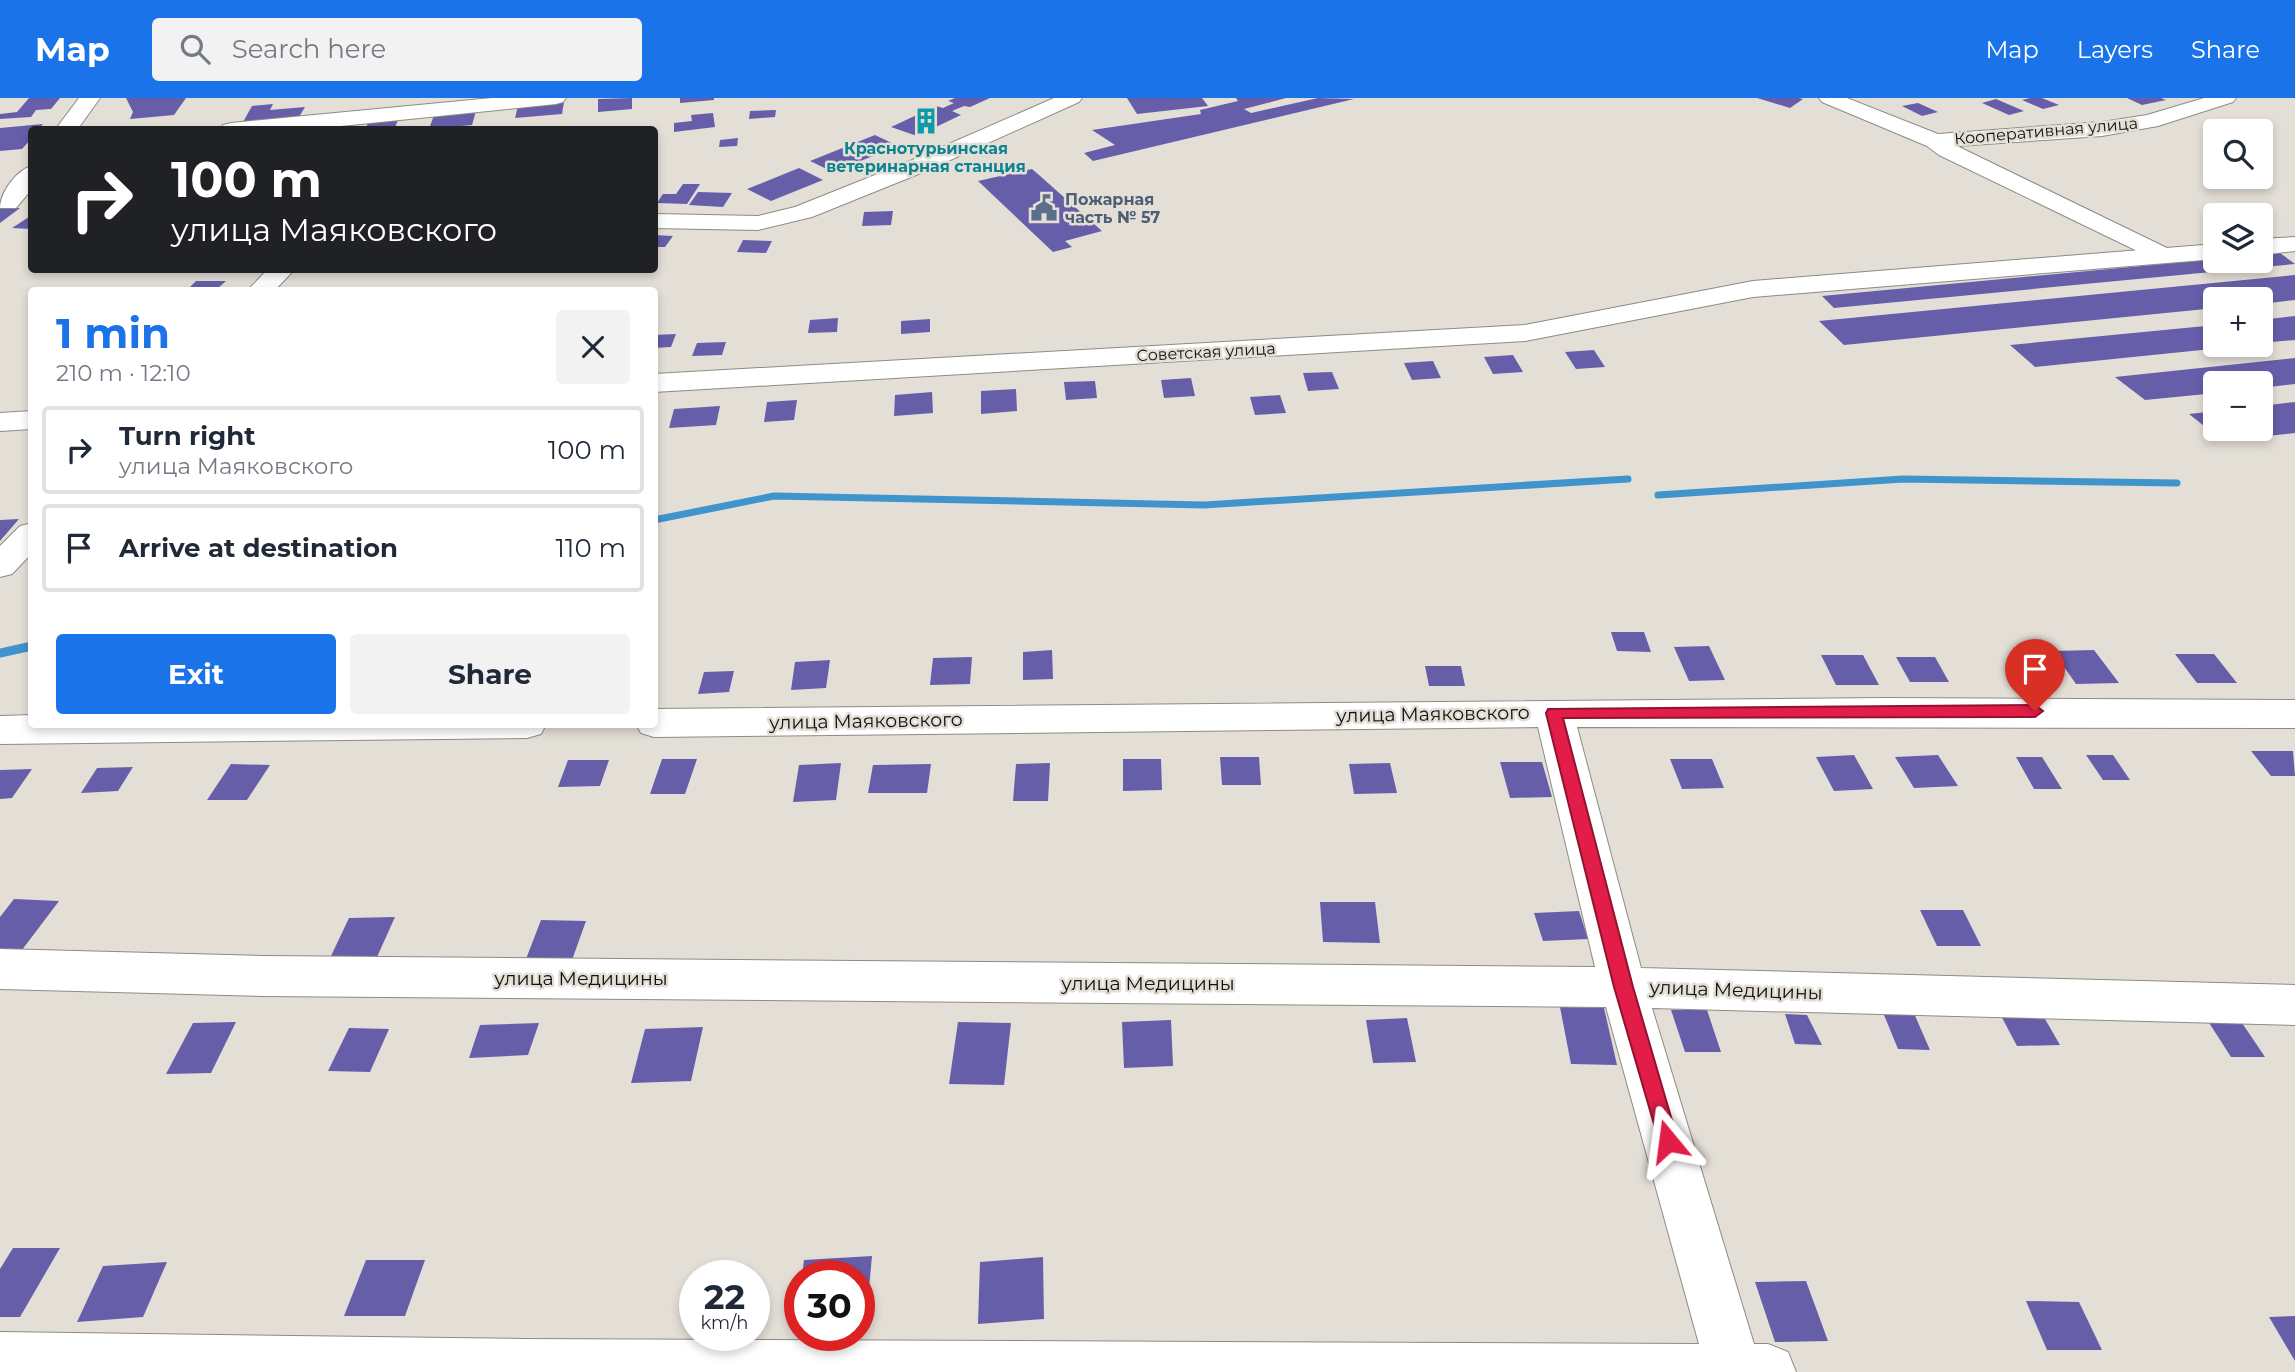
<!DOCTYPE html>
<meta charset="utf-8">
<style>
body{margin:0;font-family:Montserrat,sans-serif;background:#f2f2f3;color:#1f2937;height:100vh;display:flex;flex-direction:column;font-size:26px;white-space:nowrap}
*{box-sizing:border-box;margin:0}
p{font-size:23px;color:#747a83}
.icon{flex:none;width:38px;height:38px;fill:none;stroke:currentColor;stroke-width:2;stroke-linecap:round;stroke-linejoin:round}
.map{position:relative;flex:1;overflow:hidden}
.panel{position:absolute;left:28px;top:189px;width:630px;height:441px;display:flex;flex-direction:column;background:#fff;border-radius:7px;box-shadow:0 4px 10px #0003}
.panel>*{flex:none}
.top-card{position:absolute;left:28px;top:28px;width:630px;height:147px;border-radius:7px;box-shadow:0 4px 10px #0003;background:#202124;color:#fff;overflow:hidden}
.fabs{position:absolute;left:2203px;top:21px;display:grid;gap:14px}
.fabs a{display:grid;place-items:center;width:70px;height:70px;border-radius:7px;background:#fff;box-shadow:0 4px 10px #0003;font-size:35px}
.speed{position:absolute;left:679px;top:1162px;display:flex;gap:14px;font-size:35px;font-weight:700;text-align:center}
.speed>*{display:grid;place-content:center;width:91px;height:91px;border-radius:50%;background:#fff;box-shadow:0 4px 10px #0003;line-height:1}
.speed small{font-size:18px;font-weight:400}
.speed .limit{border:10px solid #d22;background:#fff;color:#111}
.pin{position:absolute;display:grid;place-items:center;width:60px;height:60px;color:#fff;margin:-72px -30px;border-radius:50% 50% 50% 0;rotate:-45deg;box-shadow:0 0 7px #0007}
.pin .icon{rotate:45deg}
.me{position:absolute;width:77px;margin:-38px;rotate:344deg;stroke-linejoin:round;filter:drop-shadow(0 0 5px #0008)}
.turn{display:flex;align-items:center;gap:24px;height:147px;padding:0 28px;font-size:32px}
.turn .icon{width:91px;height:91px;stroke-width:2.5}
.turn b{display:block;font-size:49px;line-height:60px}
.round{display:grid;place-items:center;flex:none;width:74px;height:74px;border-radius:7px;background:#f2f2f3}
.head{display:flex;align-items:center;justify-content:space-between;height:119px;padding:0 28px}
h1{font-size:42px;font-weight:700;line-height:52px;color:#1a73e8}
.cta{display:flex;gap:14px;margin-top:auto;padding:14px 28px}
.cta a{flex:1;height:80px;border-radius:7px;background:#1a73e8;color:#fff;font-size:28px;font-weight:700;line-height:80px;text-align:center}
.cta a+a{background:#f2f2f3;color:#1f2937}
ul{padding:0;list-style:none}
li{display:flex;align-items:center;gap:21px;height:88px;margin:0 14px 10px;padding:0 14px;border:4px solid #e0e1e3;border-radius:7px}
li div{flex:1}
li b{display:block;font-size:26px}
li em{font-style:normal}
header{display:flex;align-items:center;gap:42px;box-sizing:border-box;height:98px;padding:0 35px;background:#1a73e8;color:#fff}
header strong{font-size:33px}
nav{display:flex;gap:38px;margin-inline-start:auto;font-size:24px}
.search{width:490px;height:63px;background:#f2f2f3;display:flex;align-items:center;gap:18px;box-sizing:border-box;padding:0 24px;border-radius:7px;color:#747a83;font-size:26px}
.map>svg:first-child{display:block}
</style>
<header>
<strong>Map</strong>
<div class="search"><svg class="icon" aria-label="search" viewBox="0 0 24 24"><circle cx="10" cy="10" r="6"/><path d="M15 15l6 6"/></svg>Search here</div>
<nav><a>Map</a><a>Layers</a><a>Share</a></nav>
</header>
<div class="map">
<svg width="2295" height="1274" viewBox="0 0 2295 1274">
<rect width="100%" height="100%" fill="#e3dfd7"/>
<g fill="none" stroke-linecap="round" stroke-linejoin="round">
<g stroke="#4094cc" stroke-width="7">
<polyline points="1658,397 1903,381 2177,385"/>
<polyline points="654,422 774,398 1204,407 1628,381"/>
</g>
<polyline stroke="#4094cc" stroke-width="9" points="0,555 32,548"/>
</g>
<g fill="#675eaa">
<polygon points="29,0 60,0 51,11 36,12 31,19 0,21 0,16 17,14"/>
<polygon points="126,0 186,0 174,17 130,21 133,14"/>
<polygon points="632,0 632,11 598,14 598,1"/>
<polygon points="680,0 714,0 714,2 680,5"/>
<polygon points="955,0 990,0 970,9 964,8 952,13 961,17 917,38 891,29 936,8 943,10 954,5 948,3"/>
<polygon points="1127,0 1202,0 1208,8 1137,16"/>
<polygon points="1236,0 1286,0 1244,11 1251,15 1318,0 1354,1 1093,63 1084,55 1115,47 1092,32 1201,16 1200,12 1238,3"/>
<polygon points="1757,0 1799,0 1803,1 1790,10"/>
<polygon points="2030,0 2042,0 2059,7 2043,11 2022,2"/>
<polygon points="2127,0 2161,0 2166,2 2142,7"/>
<polygon points="1996,1 2024,13 2009,17 1982,5"/>
<polygon points="564,4 562,16 515,20 518,8"/>
<polygon points="1918,5 1938,14 1922,18 1902,8"/>
<polygon points="273,6 270,12 305,9 299,19 243,24 252,8"/>
<polygon points="776,12 775,19 749,21 750,13"/>
<polygon points="476,13 472,27 429,31 434,17"/>
<polygon points="713,15 715,29 674,34 674,25 692,23 691,17"/>
<polygon points="398,22 394,32 365,32 368,25"/>
<polygon points="43,26 38,32 32,32 32,40 22,51 0,53 0,30"/>
<polygon points="875,37 898,48 833,74 810,63"/>
<polygon points="738,40 737,48 719,49 720,42"/>
<polygon points="799,70 823,82 771,103 747,91"/>
<polygon points="1032,71 1039,77 1102,133 1065,143 1072,149 1053,154 978,83"/>
<polygon points="683,86 700,86 687,106 657,105 663,96 676,96"/>
<polygon points="698,94 732,95 723,109 689,107"/>
<polygon points="0,110 20,110 0,125"/>
<polygon points="893,113 891,127 862,128 864,114"/>
<polygon points="32,117 32,131 12,130"/>
<polygon points="654,137 673,138 665,149 654,149"/>
<polygon points="743,142 772,143 766,155 737,154"/>
<polygon points="2280,155 2295,166 1834,210 1822,198 2216,161 2261,163 2261,157"/>
<polygon points="2295,177 2295,202 2261,206 2261,201 2216,201 2216,210 1844,247 1819,223"/>
<polygon points="196,183 226,183 216,192 187,192"/>
<polygon points="298,189 338,190 336,192 295,192"/>
<polygon points="2295,218 2295,242 2261,245 2261,222"/>
<polygon points="838,220 837,234 808,235 810,222"/>
<polygon points="930,221 930,234 901,236 901,223"/>
<polygon points="2216,227 2216,247 2231,249 2035,269 2010,247"/>
<polygon points="676,236 671,249 654,250 654,237"/>
<polygon points="726,244 722,257 692,258 697,245"/>
<polygon points="1594,252 1605,269 1576,271 1565,254"/>
<polygon points="1513,257 1523,274 1493,276 1484,259"/>
<polygon points="2295,260 2295,286 2261,290 2261,285 2216,285 2216,295 2145,302 2115,279"/>
<polygon points="1433,263 1441,280 1412,282 1404,265"/>
<polygon points="1332,274 1339,291 1308,293 1303,275"/>
<polygon points="1191,280 1195,298 1164,300 1161,282"/>
<polygon points="1095,283 1097,300 1066,302 1064,284"/>
<polygon points="1016,291 1017,313 981,316 981,293"/>
<polygon points="932,294 933,315 894,318 895,297"/>
<polygon points="1280,297 1286,315 1255,317 1250,299"/>
<polygon points="797,302 794,322 764,324 767,304"/>
<polygon points="2295,304 2295,335 2223,343 2189,316 2216,313 2216,331 2261,331 2261,308"/>
<polygon points="720,308 716,327 669,330 674,311"/>
<polygon points="19,421 0,443 0,422"/>
<polygon points="1611,534 1644,534 1651,554 1617,553"/>
<polygon points="1709,548 1725,582 1689,583 1674,549"/>
<polygon points="1052,552 1053,581 1023,582 1023,554"/>
<polygon points="2094,552 2119,585 2076,586 2053,553"/>
<polygon points="2175,556 2214,556 2237,585 2197,585"/>
<polygon points="1821,557 1863,557 1879,587 1836,587"/>
<polygon points="972,559 970,586 930,587 933,560"/>
<polygon points="1896,559 1935,559 1949,584 1910,584"/>
<polygon points="830,562 826,590 791,592 795,564"/>
<polygon points="1425,568 1461,568 1465,588 1429,588"/>
<polygon points="734,573 729,594 698,596 704,574"/>
<polygon points="2251,653 2293,653 2295,678 2271,678"/>
<polygon points="1854,657 1873,691 1834,693 1816,659"/>
<polygon points="1938,657 1958,688 1914,690 1895,659"/>
<polygon points="2086,657 2113,657 2130,682 2103,682"/>
<polygon points="1220,659 1259,659 1261,687 1222,687"/>
<polygon points="2016,659 2042,659 2062,691 2034,691"/>
<polygon points="662,661 697,661 685,696 650,696"/>
<polygon points="1123,661 1161,661 1162,692 1123,693"/>
<polygon points="1670,661 1712,661 1724,690 1682,691"/>
<polygon points="568,662 609,662 600,688 558,689"/>
<polygon points="1500,664 1542,664 1552,699 1510,700"/>
<polygon points="841,665 836,702 793,704 799,667"/>
<polygon points="1050,665 1048,703 1013,703 1016,666"/>
<polygon points="1390,665 1397,695 1354,696 1349,666"/>
<polygon points="231,666 270,667 247,702 207,702"/>
<polygon points="931,666 927,695 868,695 873,667"/>
<polygon points="133,669 118,693 81,695 97,670"/>
<polygon points="32,671 12,700 0,701 0,672"/>
<polygon points="14,801 59,803 22,852 0,851 0,819"/>
<polygon points="1320,804 1375,804 1380,845 1323,844"/>
<polygon points="1920,812 1963,812 1981,848 1937,848"/>
<polygon points="1579,813 1588,841 1543,843 1534,815"/>
<polygon points="395,819 377,859 330,860 349,820"/>
<polygon points="541,822 586,823 572,862 526,861"/>
<polygon points="1560,909 1604,910 1617,967 1571,966"/>
<polygon points="1671,912 1707,912 1721,954 1685,954"/>
<polygon points="1882,912 1913,913 1930,952 1898,951"/>
<polygon points="1999,914 2041,914 2060,947 2017,948"/>
<polygon points="1785,916 1807,917 1822,947 1795,946"/>
<polygon points="2238,919 2265,959 2231,959 2206,920"/>
<polygon points="1407,920 1416,964 1373,965 1366,922"/>
<polygon points="1171,922 1173,968 1124,970 1122,924"/>
<polygon points="236,924 211,975 166,976 193,925"/>
<polygon points="958,924 1011,925 1004,987 949,986"/>
<polygon points="539,925 528,957 469,960 480,927"/>
<polygon points="703,929 691,983 631,985 645,931"/>
<polygon points="349,930 389,931 370,974 328,973"/>
<polygon points="13,1150 60,1150 20,1219 0,1219 0,1171"/>
<polygon points="872,1158 866,1223 859,1223 859,1178 802,1178 804,1162"/>
<polygon points="1043,1159 1044,1221 978,1226 980,1164"/>
<polygon points="366,1162 425,1162 405,1218 344,1218"/>
<polygon points="167,1164 143,1219 77,1224 103,1168"/>
<polygon points="746,1174 746,1178 696,1178 696,1175"/>
<polygon points="1806,1183 1828,1243 1775,1244 1755,1184"/>
<polygon points="694,1189 695,1218 688,1218"/>
<polygon points="2026,1203 2079,1204 2102,1252 2047,1252"/>
<polygon points="2295,1218 2295,1263 2269,1219"/>
</g>
<g fill="none" stroke-linecap="round" stroke-linejoin="round">
<g stroke="#8e8b83" stroke-width="2">
<g id="minor">
<polygon points="79,0 100,0 77,32 55,32"/>
<polygon points="492,0 566,0 563,4 556,6 302,32 220,32 223,27 231,25"/>
<polygon points="1054,0 1082,0 1079,4 926,73 812,119 758,132 654,130 654,116 758,118 795,109 910,63"/>
<polygon points="1819,0 1847,0 1938,36 2102,24 2147,17 2204,0 2236,0 2233,4 2158,28 2102,38 1957,48 2171,152 2175,157 2171,162 2162,165 1939,57 1927,48 1822,4"/>
<path d="M32,68V91L16,110H0C0,95 16,72 32,68Z"/>
<polygon points="267,172 294,172 275,192 248,192"/>
<polygon points="32,425 32,455 12,476 0,479 0,448 20,428"/>
<polygon points="1885,600 2295,602 2295,630 1577,629 1641,870 2295,887 2295,927 1652,910 1754,1246 1768,1246 1788,1254 1796,1274 0,1274 0,1234 522,1241 1699,1246 1606,909 262,898 0,891 0,851 262,858 1595,869 1538,629 654,639 641,635 636,626 654,626 654,611"/>
<polygon points="32,617 32,626 546,626 541,636 527,640 0,646 0,618"/>
</g>
</g>
<g stroke="#8e8b83" stroke-width="2">
<g id="major">
<polygon points="2295,139 2295,153 2261,157 2261,141"/>
<polygon points="2216,146 2216,161 1753,199 1525,243 654,294 654,276 1525,227 1753,183"/>
<polygon points="32,313 32,331 0,333 0,315"/>
</g>
</g>
<use href="#minor" fill="#fff" fill-rule="evenodd"/>
<use href="#major" fill="#fff" fill-rule="evenodd"/>
</g>
<polygon fill="#e11d48" stroke="#92132f" stroke-width="2" points="2035,607 2043,613 2035,619 1563,620 1633,889 1678,1043 1675,1050 1668,1053 1661,1050 1614,889 1546,615 1548,611"/>
<defs>
<g id="building-bare" transform="scale(2.1)"><path d="M-4-6H4V6H1V3H-1V6H-4ZM-2.5-4.3h1.7v1.8h-1.7ZM.8-4.3h1.7v1.8H.8ZM-2.5-1h1.7V.8h-1.7ZM.8-1h1.7V.8H.8Z" fill="#0f9aa8" stroke="#e3dfd7" stroke-width="2.5" paint-order="stroke"/></g>
<g id="civic-bare" transform="scale(2.1)"><path d="M-.6-6.5H3V-4.5H.6V-3L4-1V1h2V6H-6V1h2V-1L-.6-3ZM-1.2 2.5V6h2.4V2.5Z" fill="#5c6f8a" stroke="#e3dfd7" stroke-width="2.5" paint-order="stroke"/></g>
</defs>
<g fill-rule="evenodd">
<use href="#building-bare" x="926" y="23"/>
<use href="#civic-bare" x="1044" y="110"/>
</g>
<g text-anchor="middle" dominant-baseline="central" stroke-width="5" stroke-linejoin="round" paint-order="stroke">
<g font-size="16" fill="#13110f" stroke="#e3dfd7">
<text transform="translate(2046 33) rotate(-5)">Кооперативная улица</text>
<text transform="translate(1206 254) rotate(-3)">Советская улица</text>
</g>
<g font-size="16" font-weight="bold" fill="#0d838f" stroke="#e3dfd7">
<text x="926" y="50">Краснотурьинская<tspan x="926" dy="18">ветеринарная станция</tspan></text>
</g>
<g font-size="16" font-weight="bold" fill="#4e5e75" stroke="#e3dfd7" text-anchor="start">
<text x="1065" y="101">Пожарная<tspan x="1065" dy="18">часть № 57</tspan></text>
</g>
<g font-size="19" fill="#13110f" stroke="#e3dfd7">
<text transform="translate(1433 616) rotate(-1)">улица Маяковского</text>
<text transform="translate(866 623) rotate(-1)">улица Маяковского</text>
<text x="581" y="880">улица Медицины</text>
<text x="1148" y="885">улица Медицины</text>
<text transform="translate(1736 892) rotate(2)">улица Медицины</text>
</g>
</g>
</svg>
<div class="fabs">
<a><svg class="icon" aria-label="search" viewBox="0 0 24 24"><circle cx="10" cy="10" r="6"/><path d="M15 15l6 6"/></svg></a>
<a><svg class="icon" aria-label="layers" viewBox="0 0 24 24"><path d="M12 4l9 5-9 5-9-5zM3 14l9 5 9-5"/></svg></a>
<a>+</a>
<a>−</a>
</div>
<div class="speed"><div>22<small>km/h</small></div><div class="limit">30</div></div>
<div class="pin" style="left:2035px;top:613px;background:#d93025"><svg class="icon" aria-label="arrive" viewBox="0 0 24 24"><path d="M6 21V4h12l-3 4 3 4H6"/></svg></div>
<svg class="me" style="left:1668px;top:1043px" viewBox="-20 -20 40 40"><path d="M0-17L14 15 0 8-14 15z" fill="#e11d48" stroke="#fff" stroke-width="4"/></svg>
<div class="top-card">
<div class="turn"><svg class="icon" aria-label="right" viewBox="0 0 24 24"><path d="M7 20v-9h11M14 6l5 5-5 5"/></svg><div><b>100 m</b>улица Маяковского</div></div>
</div>
<section class="panel">
<div class="head"><div><h1>1 min</h1><p>210 m · 12:10</p></div><a class="round"><svg class="icon" aria-label="close" viewBox="0 0 24 24"><path d="M6 6l12 12M18 6L6 18"/></svg></a></div>
<ul>
<li><svg class="icon" aria-label="right" viewBox="0 0 24 24"><path d="M7 20v-9h11M14 6l5 5-5 5"/></svg><div><b>Turn right</b><p>улица Маяковского</p></div><em>100 m</em></li>
<li><svg class="icon" aria-label="arrive" viewBox="0 0 24 24"><path d="M6 21V4h12l-3 4 3 4H6"/></svg><div><b>Arrive at destination</b></div><em>110 m</em></li>
</ul>
<div class="cta"><a>Exit</a><a>Share</a></div>
</section>
</div>
